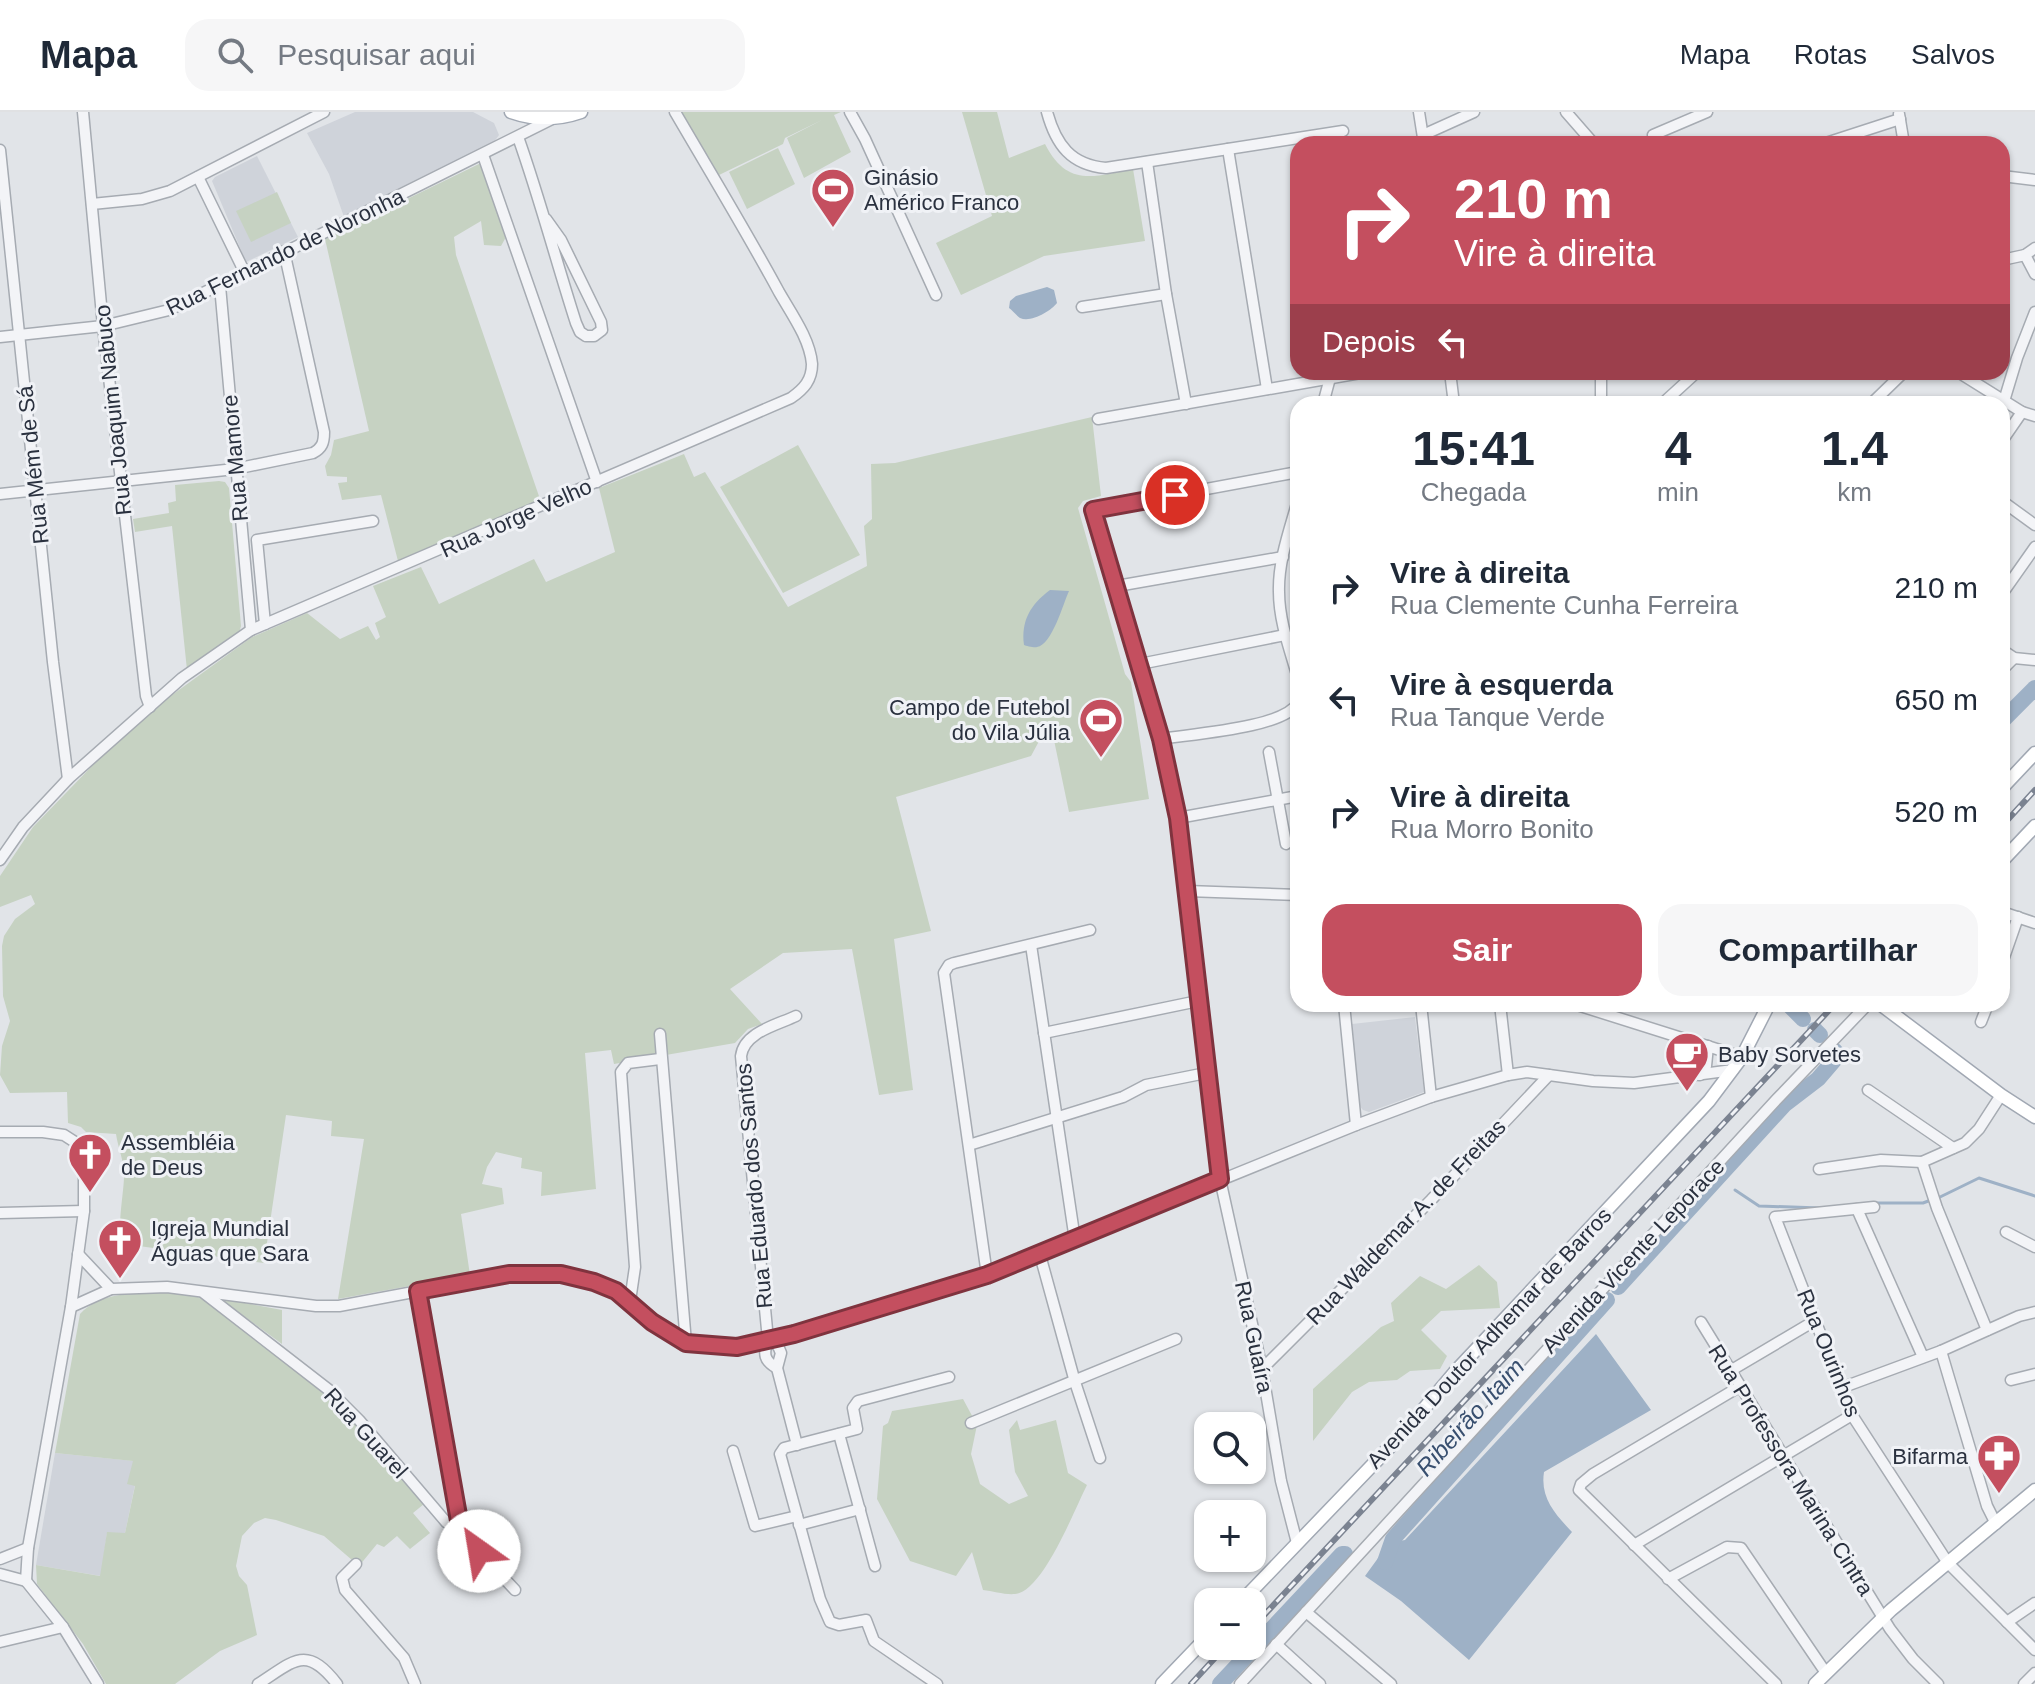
<!DOCTYPE html>
<html lang="pt">
<meta charset="utf-8">
<style>
body{margin:0;font-family:Arial,sans-serif;background:#f6f6f7;color:#1f2937;height:100vh;display:flex;flex-direction:column;font-size:30px;white-space:nowrap}
*{box-sizing:border-box;margin:0}
p{font-size:26px;color:#747a83}
.icon{flex:none;width:44px;height:44px;fill:none;stroke:currentColor;stroke-width:2;stroke-linecap:round;stroke-linejoin:round}
.map{position:relative;flex:1;overflow:hidden}
.sheet{position:absolute;left:1290px;top:284px;width:720px;height:616px;display:flex;flex-direction:column;background:#fff;border-radius:24px;box-shadow:0 2px 6px #0004}
.sheet>*{flex:none}
.banner{position:absolute;left:1290px;top:24px;width:720px;height:244px;border-radius:24px;box-shadow:0 2px 6px #0004;background:#c44f5f;color:#fff;overflow:hidden}
.tools{position:absolute;left:1194px;top:1300px;display:grid;gap:16px}
.tools a{display:grid;place-items:center;width:72px;height:72px;border-radius:16px;background:#fff;box-shadow:0 2px 6px #0004;font-size:40px}
.pin{position:absolute;display:grid;place-items:center;width:68px;height:68px;color:#fff;margin:-34px;border:4px solid #fff;border-radius:50%;box-shadow:0 2px 8px #0007}
.me{position:absolute;width:88px;margin:-44px;rotate:328deg;stroke-linejoin:round;filter:drop-shadow(0 0 6px #0008)}
.turn{display:flex;align-items:center;gap:28px;height:168px;padding:0 32px;font-size:36px}
.turn .icon{width:104px;height:104px;stroke-width:2.5}
.turn b{display:block;font-size:56px;line-height:68px}
.then{display:flex;align-items:center;height:76px;padding:0 32px;background:#0003;gap:16px;font-size:30px}
.eta{display:flex;justify-content:space-evenly;align-items:center;height:136px;text-align:center}
.eta b{font-size:48px;font-weight:700;line-height:56px}
.primary-button{display:flex;gap:16px;margin-top:auto;padding:16px 32px}
.primary-button a{flex:1;height:92px;border-radius:24px;background:#c44f5f;color:#fff;font-size:32px;font-weight:700;line-height:92px;text-align:center}
.primary-button a+a{background:#f6f6f7;color:#1f2937}
ul{padding:0;list-style:none}
li{display:flex;align-items:center;gap:24px;height:112px;padding:0 32px}
li div{flex:1}
li b{display:block;font-size:30px}
li em{font-style:normal}
header{display:flex;align-items:center;gap:48px;box-sizing:border-box;height:112px;padding:0 40px;background:#fff;border-bottom:2px solid #e0e1e3}
header strong{font-size:38px}
nav{display:flex;gap:44px;margin-inline-start:auto;font-size:28px}
.search{width:560px;height:72px;background:#f6f6f7;display:flex;align-items:center;gap:20px;box-sizing:border-box;padding:0 28px;border-radius:24px;color:#747a83;font-size:30px}
.map>svg:first-child{display:block}
</style>
<header>
<strong>Mapa</strong>
<div class="search"><svg class="icon" aria-label="search" viewBox="0 0 24 24"><circle cx="10" cy="10" r="6"/><path d="M15 15l6 6"/></svg>Pesquisar aqui</div>
<nav><a>Mapa</a><a>Rotas</a><a>Salvos</a></nav>
</header>
<div class="map">
<svg width="2035" height="1572" viewBox="0 0 2035 1572">
<rect width="100%" height="100%" fill="#e1e4e8"/>
<g fill="#cfd3da">
<polygon points="355,0 473,0 494,11 499,23 491,34 344,105 329,62 307,21"/>
<polygon points="257,44 298,125 246,150 212,69 215,65"/>
<polygon points="1415,905 1424,980 1369,1000 1363,998 1359,993 1352,912"/>
<polygon points="55,1341 134,1349 135,1373 125,1421 107,1421 101,1464 36,1453"/>
</g>
<g fill="#c6d2c2">
<polygon points="678,0 841,0 834,3 851,40 804,66 787,26 822,8 785,26 783,32 719,63"/>
<path d="M962,0H997L1009,46L1045,32C1067,75 1093,65 1133,57L1145,129L1044,144L961,183L936,131L992,104Z"/>
<polygon points="778,36 795,72 747,97 729,60"/>
<polygon points="481,51 506,125 501,134 484,133 481,109 454,125 456,143 541,390 398,449 381,383 342,388 338,371 347,370 347,365 327,364 325,354 331,343 334,328 369,319 325,127"/>
<polygon points="277,80 291,111 251,130 236,99"/>
<path d="M1092,305L1101,384L1083,389L1078,396L1125,562L1131,570L1149,687L1069,700L1050,609L1031,644L896,685L931,819L894,827L913,978L879,983L852,837L783,841L730,877L762,912L748,917L735,931L614,952L611,938L585,941L596,1077L541,1084L542,1060L521,1056L522,1046L496,1040L487,1055L482,1072L502,1076L504,1092L461,1102L470,1163L338,1187L364,1027L331,1024L332,1009L286,1003L264,1151L124,1132L121,1129C118,1109 123,1086 124,1066C125,1051 118,1036 116,1022L86,1020L81,1015L68,1011L67,980L10,981L0,963L2,934L10,909L3,884L2,834L4,824L15,807L35,792L31,783L0,795V764L33,715L93,653L161,591L252,525L307,501L340,527L368,514L376,528L380,525L375,511L386,505L373,474L421,455L439,492L534,447L546,470L615,440L599,376L684,342L694,365L705,360L788,495L867,454L864,414L872,407L871,352L895,351Z"/>
<polygon points="798,333 860,443 783,481 720,375"/>
<polygon points="219,369 225,370 229,376 241,514 239,521 187,558 172,414 135,420 133,407 169,401 168,391 176,389 175,373"/>
<polygon points="1479,1153 1497,1170 1500,1196 1441,1199 1421,1218 1447,1244 1440,1257 1410,1259 1397,1268 1369,1270 1352,1280 1313,1329 1313,1277 1381,1215 1394,1209 1391,1191 1420,1164 1446,1177"/>
<path d="M163,1180L204,1186L305,1262L353,1305L424,1392L413,1401L430,1421L410,1437L397,1424L384,1435L377,1432L359,1454L324,1424L276,1408L265,1406L254,1411L242,1424L236,1454L239,1464L247,1473L257,1523L220,1539L175,1572H106L83,1532L37,1472L36,1453L100,1464L107,1420L125,1421L135,1374L127,1372L133,1349L55,1341L80,1202C99,1181 136,1180 163,1180Z"/>
<polygon points="219,1186 282,1198 282,1232"/>
<path d="M963,1287L977,1313L971,1342L980,1372L1009,1392L1028,1384L1015,1360L1009,1318L1017,1308L1020,1318L1056,1308L1068,1361L1087,1373C1075,1396 1043,1480 1015,1482C1005,1483 993,1479 983,1478L972,1440L956,1464L910,1449L877,1387L883,1314L888,1311L892,1299Z"/>
</g>
<g fill="#9eb1c6">
<path d="M1047,175L1054,178L1057,191C1051,199 1031,211 1020,206C1018,205 1011,197 1009,196L1010,189L1016,184Z"/>
<path d="M1050,478L1069,479C1063,492 1052,533 1037,535C1035,536 1026,534 1024,533C1021,509 1030,493 1050,478Z"/>
<path d="M1596,1222L1651,1298L1544,1360C1540,1386 1555,1402 1572,1420L1469,1548L1401,1489L1365,1464L1389,1431L1405,1428Z"/>
</g>
<g fill="none" stroke-linecap="round" stroke-linejoin="round">
<g stroke="#9eb1c6" stroke-width="3">
<polyline points="1735,1078 1759,1094 1820,1096"/>
<polyline points="1938,1086 1979,1066 2035,1084"/>
<polyline points="1875,1091 1923,1091 1931,1088"/>
</g>
<g stroke="#9eb1c6" stroke-width="16">
<polyline points="2002,609 2035,576"/>
<polyline points="1788,892 1803,907"/>
<polyline points="1815,918 1820,923"/>
<polyline points="1618,1175 1784,993 1818,967 1836,946 1835,939"/>
<polyline points="1385,1450 1393,1427 1607,1188"/>
<polyline points="1220,1572 1342,1442 1345,1442"/>
</g>
<g stroke="#a6abb2" stroke-width="13">
<g id="minor">
<polyline points="83,0 103,214 146,584 150,595"/>
<polyline points="850,0 865,27 936,183"/>
<path d="M1047,0C1056,33 1071,53 1106,56L1343,19"/>
<polyline points="1419,0 1424,32"/>
<polyline points="1566,0 1594,32"/>
<polyline points="1899,2 1904,32"/>
<polyline points="1423,23 1474,0"/>
<polyline points="1653,23 1707,0"/>
<path d="M518,25C540,87 556,149 576,211L580,220L586,224H594L602,218L601,210L561,128L546,107"/>
<polyline points="1823,32 1900,7"/>
<polyline points="1228,37 1267,277"/>
<polyline points="0,38 53,550 68,667"/>
<polyline points="483,43 597,370"/>
<polyline points="1147,50 1166,182 1186,292"/>
<polyline points="2002,64 2035,68"/>
<polyline points="198,65 244,159"/>
<polyline points="92,92 142,87 170,79 324,0"/>
<polyline points="2025,143 2035,162"/>
<polyline points="2002,148 2025,143 2035,136"/>
<polyline points="220,174 251,518"/>
<polyline points="1082,195 1166,182"/>
<polyline points="0,225 103,214 169,198 554,6"/>
<polyline points="1450,260 1454,292"/>
<polyline points="1601,260 1601,292"/>
<polyline points="1958,260 2022,300 2035,304"/>
<polyline points="2004,289 2017,246 2035,200"/>
<polyline points="1323,292 1330,266"/>
<polyline points="1662,292 1697,260"/>
<polyline points="1871,292 1904,260"/>
<polyline points="1098,307 1366,260"/>
<polyline points="2002,329 2022,300"/>
<path d="M0,382L235,357L313,341C322,336 324,331 324,320L284,139"/>
<path d="M1298,388C1290,417 1278,449 1279,480C1279,509 1290,538 1298,566"/>
<polyline points="2002,389 2035,413"/>
<polyline points="1117,474 1283,445"/>
<polyline points="2002,482 2035,435"/>
<polyline points="265,512 257,428 373,409"/>
<polyline points="2002,538 2014,546 2035,548"/>
<polyline points="1140,552 1285,523"/>
<polyline points="2002,558 2014,546"/>
<path d="M1161,627C1191,622 1284,616 1298,591"/>
<polyline points="1269,640 1286,732"/>
<polyline points="1178,706 1298,684"/>
<path d="M0,748L23,715L68,667L182,566L251,518L791,286C804,277 812,268 812,252C810,227 791,201 779,180C746,119 710,60 675,0"/>
<polyline points="1187,779 1298,783"/>
<polyline points="2002,800 2035,811"/>
<polyline points="1031,833 1075,1128"/>
<polyline points="2002,851 2018,805"/>
<polyline points="1344,892 1356,1013"/>
<polyline points="1421,892 1431,985"/>
<polyline points="1500,892 1508,963"/>
<polyline points="1574,892 1742,945"/>
<polyline points="1981,910 1988,892"/>
<polyline points="1044,921 1198,889"/>
<polyline points="660,922 686,1231"/>
<polyline points="1700,963 1706,954 1708,934"/>
<polyline points="1868,978 1953,1036"/>
<polyline points="0,1020 43,1020 64,1023 78,1032 84,1046 84,1099 71,1195 28,1436 26,1469"/>
<polyline points="969,1033 1123,985 1146,973 1206,961"/>
<polyline points="1922,1050 1937,1096 1987,1218"/>
<polyline points="1819,1057 1881,1048 1922,1050 1965,1031 1979,1017 2001,983"/>
<polyline points="1874,1095 1775,1105 1852,1303 1948,1451 2035,1538"/>
<polyline points="1857,1097 1923,1245"/>
<polyline points="0,1101 84,1099"/>
<polyline points="2006,1120 2035,1135"/>
<polyline points="78,1142 111,1177"/>
<polyline points="1040,1143 1075,1270 1100,1346"/>
<polyline points="987,1163 944,861 949,853 954,851 1090,818"/>
<polyline points="418,1179 461,1420"/>
<polyline points="204,1181 329,1278 359,1308 446,1410 461,1420 515,1478"/>
<polyline points="630,1189 635,1155 621,960 628,951 660,947"/>
<polyline points="71,1195 111,1177 167,1175 316,1194 339,1194 509,1162 561,1162 594,1170 616,1179 652,1210 686,1231 737,1235 794,1222 987,1163 1356,1013 1431,985 1508,963 1527,960 1593,969 1634,971 1733,958"/>
<polyline points="1701,1210 1890,1517 1913,1547 1938,1572"/>
<polyline points="768,1228 778,1234 781,1241 777,1256 797,1333"/>
<polyline points="1941,1239 1987,1394 1996,1412"/>
<path d="M777,1256C764,1249 763,1242 768,1228L741,944C744,920 777,913 796,904"/>
<polyline points="1262,1257 1431,1088 1549,963"/>
<polyline points="1730,1259 1816,1208"/>
<polyline points="2011,1268 2035,1262"/>
<polyline points="1739,1275 1593,1362 1581,1372 1579,1378 1776,1572"/>
<polyline points="1841,1276 1941,1239 2019,1204 2035,1200"/>
<polyline points="971,1311 1176,1227"/>
<polyline points="839,1322 875,1454"/>
<polyline points="733,1339 755,1414 797,1404"/>
<polyline points="799,1413 860,1397"/>
<polyline points="1297,1431 1281,1369 1262,1257 1220,1067 1178,706 1161,627 1093,398 1298,360"/>
<polyline points="1634,1433 1852,1303"/>
<polyline points="0,1447 28,1436"/>
<polyline points="356,1452 342,1466 345,1478 404,1546 415,1572"/>
<polyline points="0,1462 26,1469"/>
<polyline points="1668,1467 1727,1435 1741,1436 1826,1561"/>
<polyline points="26,1469 63,1515 98,1572"/>
<polyline points="1306,1500 1391,1572"/>
<polyline points="2007,1510 2035,1491"/>
<polyline points="0,1530 63,1515"/>
<polyline points="1276,1532 1320,1572"/>
<path d="M258,1572C294,1549 306,1532 337,1572"/>
<polyline points="937,1572 874,1529 866,1508 839,1513 830,1510 820,1487 780,1342 784,1336 857,1317 853,1296 858,1289 949,1265"/>
<polyline points="1240,1572 1777,987 1868,892"/>
<polyline points="2024,1572 2035,1561"/>
</g>
</g>
<g stroke="#a1a8b3" stroke-width="15">
<g id="major">
<path d="M511,0C534,8 558,8 581,0"/>
<polyline points="2002,676 2035,641"/>
<polyline points="2002,749 2035,714"/>
<polyline points="1880,892 2001,983 2035,1005"/>
<polyline points="1241,1490 1406,1318 1454,1261 1709,989 1742,945 1769,892"/>
<polyline points="1162,1572 1208,1524"/>
<polyline points="1815,1572 1891,1498 2035,1378"/>
</g>
</g>
<use href="#minor" stroke="#f3f4f7" stroke-width="10"/>
<use href="#major" stroke="#fff" stroke-width="12"/>
<g stroke="#7b8391" stroke-width="6">
<g id="rail">
<polyline points="2002,714 2035,678"/>
<polyline points="1252,1516 1835,892"/>
<polyline points="1191,1572 1226,1534"/>
</g>
</g>
<use href="#rail" stroke="#f0f2f6" stroke-width="3" stroke-dasharray="9" stroke-linecap="butt"/>
</g>
<g fill="none" stroke-linecap="round" stroke-linejoin="round">
<g stroke="#7f333e" stroke-width="20">
<polyline id="route" points="479,1439 461,1420 418,1179 509,1162 561,1162 594,1170 616,1179 652,1210 686,1231 737,1235 794,1222 987,1163 1220,1067 1178,706 1161,627 1093,398 1175,383"/>
</g>
<use href="#route" stroke="#c44f5f" stroke-width="14"/>
</g>
<defs>
<g id="stadium-pin" transform="scale(2.3)"><path d="M0 17L-7.5 6A9.5 9.5 0 1 1 7.5 6Z" fill="#c44f5f" stroke="#f0f2f6"/><path d="M0-5a6.5 5 0 1 0 0 10a6.5 5 0 1 0 0-10ZM-3.5-1.8h7v3.6h-7Z" fill="#fff"/></g>
<g id="cafe-pin" transform="scale(2.3)"><path d="M0 17L-7.5 6A9.5 9.5 0 1 1 7.5 6Z" fill="#c44f5f" stroke="#f0f2f6"/><path d="M-5.5-4.5H6V0H3Q3 3.5 0 3.5H-2.5Q-5.5 3.5-5.5 0ZM3-3.2v2h1.7v-2ZM-6 4.5H4V6H-6Z" fill="#fff"/></g>
<g id="church-pin" transform="scale(2.3)"><path d="M0 17L-7.5 6A9.5 9.5 0 1 1 7.5 6Z" fill="#c44f5f" stroke="#f0f2f6"/><path d="M-1.2-6h2.4v3.5h3.3v2.4h-3.3V6h-2.4V-.1h-3.3v-2.4h3.3Z" fill="#fff"/></g>
<g id="pharmacy-pin" transform="scale(2.3)"><path d="M0 17L-7.5 6A9.5 9.5 0 1 1 7.5 6Z" fill="#c44f5f" stroke="#f0f2f6"/><path d="M-2-6h4v4h4v4h-4v4h-4v-4h-4v-4h4Z" fill="#fff"/></g>
</defs>
<g fill-rule="evenodd">
<use href="#stadium-pin" x="833" y="78"/>
<use href="#stadium-pin" x="1101" y="608"/>
<use href="#cafe-pin" x="1687" y="942"/>
<use href="#church-pin" x="90" y="1043"/>
<use href="#church-pin" x="120" y="1129"/>
<use href="#pharmacy-pin" x="1999" y="1344"/>
</g>
<g text-anchor="middle" dominant-baseline="central" stroke-width="6" stroke-linejoin="round" paint-order="stroke">
<g font-size="22" fill="#2a313f" stroke="#f0f2f6" text-anchor="start">
<text x="864" y="65">Ginásio<tspan x="864" dy="25">Américo Franco</tspan></text>
<text x="1070" y="595" text-anchor="end">Campo de Futebol<tspan x="1070" dy="25">do Vila Júlia</tspan></text>
<text x="1718" y="942">Baby Sorvetes</text>
<text x="121" y="1030">Assembléia<tspan x="121" dy="25">de Deus</tspan></text>
<text x="151" y="1116">Igreja Mundial<tspan x="151" dy="25">Águas que Sara</tspan></text>
<text x="1968" y="1344" text-anchor="end">Bifarma</text>
</g>
<g font-size="22" fill="#2a313f" stroke="#f0f2f6">
<text transform="translate(285 140) rotate(-26)">Rua Fernando de Noronha</text>
<text transform="translate(113 298) rotate(-96)">Rua Joaquim Nabuco</text>
<text transform="translate(235 346) rotate(-95)">Rua Mamore</text>
<text transform="translate(33 353) rotate(-96)">Rua Mém de Sá</text>
<text transform="translate(516 406) rotate(-24)">Rua Jorge Velho</text>
<text transform="translate(754 1074) rotate(-95)">Rua Eduardo dos Santos</text>
<text transform="translate(1406 1110) rotate(-46)">Rua Waldemar A. de Freitas</text>
<text transform="translate(1633 1144) rotate(-47)">Avenida Vicente Leporace</text>
<text transform="translate(1254 1225) rotate(78)">Rua Guaíra</text>
<text transform="translate(1489 1226) rotate(-47)">Avenida Doutor Adhemar de Barros</text>
<text transform="translate(1829 1241) rotate(68)">Rua Ourinhos</text>
<text transform="translate(366 1321) rotate(48)">Rua Guarel</text>
<text transform="translate(1791 1358) rotate(58)">Rua Professora Marina Cintra</text>
</g>
<g font-size="24" font-style="italic" fill="#384f6f" stroke="#f0f2f6">
<text transform="translate(1470 1305) rotate(-48)">Ribeirão Itaim</text>
</g>
</g>
</svg>
<div class="tools">
<a><svg class="icon" aria-label="search" viewBox="0 0 24 24"><circle cx="10" cy="10" r="6"/><path d="M15 15l6 6"/></svg></a>
<a>+</a>
<a>−</a>
</div>
<div class="pin" style="left:1175px;top:383px;background:#d93025"><svg class="icon" aria-label="arrive" viewBox="0 0 24 24"><path d="M6 21V4h12l-3 4 3 4H6"/></svg></div>
<svg class="me" style="left:479px;top:1439px" viewBox="-20 -20 40 40"><circle r="19" fill="#fff"/><path d="M0-13L10 11 0 6-10 11z" fill="#c44f5f"/></svg>
<div class="banner">
<div class="turn"><svg class="icon" aria-label="right" viewBox="0 0 24 24"><path d="M7 20v-9h11M14 6l5 5-5 5"/></svg><div><b>210 m</b>Vire à direita</div></div>
<div class="then">Depois<svg class="icon" aria-label="left" viewBox="0 0 24 24"><path d="M17 20v-9H6M10 6l-5 5 5 5"/></svg></div>
</div>
<section class="sheet">
<div class="eta">
<div><b>15:41</b><p>Chegada</p></div>
<div><b>4</b><p>min</p></div>
<div><b>1.4</b><p>km</p></div>
</div>
<ul>
<li><svg class="icon" aria-label="right" viewBox="0 0 24 24"><path d="M7 20v-9h11M14 6l5 5-5 5"/></svg><div><b>Vire à direita</b><p>Rua Clemente Cunha Ferreira</p></div><em>210 m</em></li>
<li><svg class="icon" aria-label="left" viewBox="0 0 24 24"><path d="M17 20v-9H6M10 6l-5 5 5 5"/></svg><div><b>Vire à esquerda</b><p>Rua Tanque Verde</p></div><em>650 m</em></li>
<li><svg class="icon" aria-label="right" viewBox="0 0 24 24"><path d="M7 20v-9h11M14 6l5 5-5 5"/></svg><div><b>Vire à direita</b><p>Rua Morro Bonito</p></div><em>520 m</em></li>
</ul>
<div class="primary-button"><a>Sair</a><a>Compartilhar</a></div>
</section>
</div>
